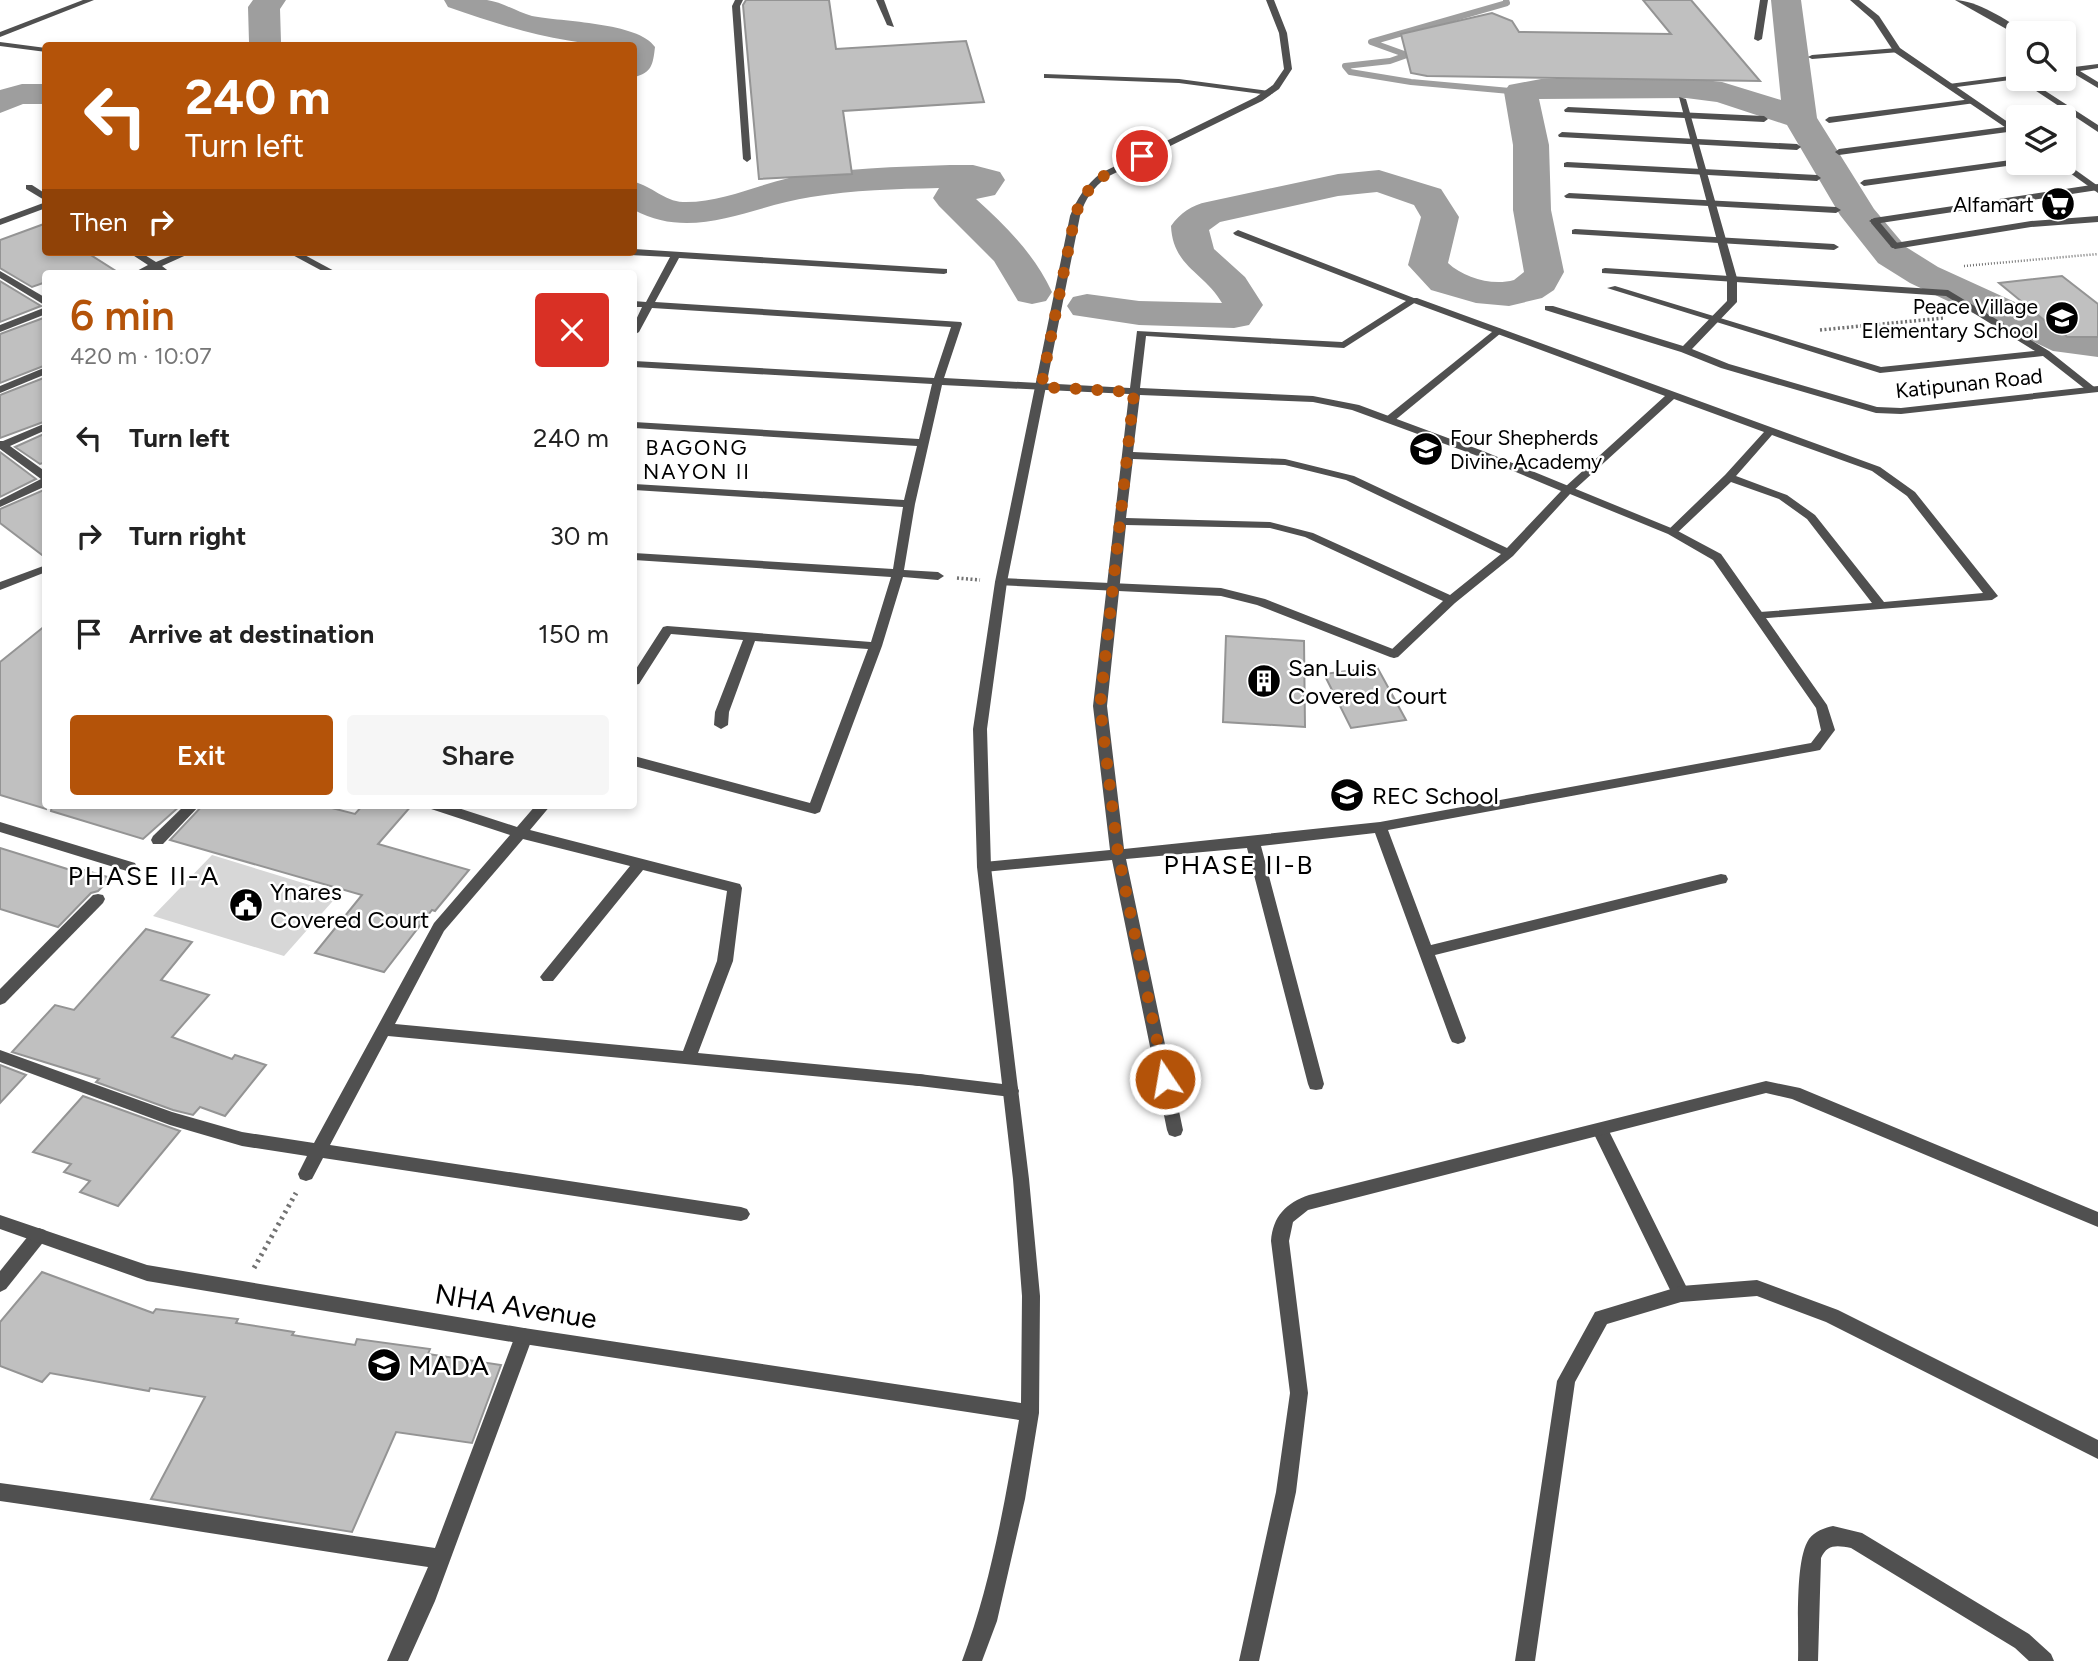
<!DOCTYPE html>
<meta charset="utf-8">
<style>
body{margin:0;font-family:Figtree,sans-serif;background:#f6f6f6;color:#222;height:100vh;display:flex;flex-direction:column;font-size:26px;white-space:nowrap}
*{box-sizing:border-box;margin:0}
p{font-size:23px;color:#767676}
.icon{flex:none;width:38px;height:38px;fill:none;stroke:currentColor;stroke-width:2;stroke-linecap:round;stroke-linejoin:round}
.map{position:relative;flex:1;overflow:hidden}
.drawer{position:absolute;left:42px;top:270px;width:595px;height:539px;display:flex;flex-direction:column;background:#fff;border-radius:7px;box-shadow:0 4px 10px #0003}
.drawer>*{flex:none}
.top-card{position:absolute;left:42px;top:42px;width:595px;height:214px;border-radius:7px;box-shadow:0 4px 10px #0003;background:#b45309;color:#fff;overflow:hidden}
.tools{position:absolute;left:2006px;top:21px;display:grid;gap:14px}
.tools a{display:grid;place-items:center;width:70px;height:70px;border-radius:7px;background:#fff;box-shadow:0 4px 10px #0003;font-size:35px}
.pin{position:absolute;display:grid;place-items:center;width:60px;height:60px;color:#fff;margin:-30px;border:4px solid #fff;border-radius:50%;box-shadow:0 2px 7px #0007}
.me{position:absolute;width:77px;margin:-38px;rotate:348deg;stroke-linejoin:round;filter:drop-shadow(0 0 5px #0008)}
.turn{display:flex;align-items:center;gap:24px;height:147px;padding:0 28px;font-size:32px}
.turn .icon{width:91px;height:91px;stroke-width:2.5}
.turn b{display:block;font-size:49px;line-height:60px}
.then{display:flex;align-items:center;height:66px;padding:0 28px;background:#0003;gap:14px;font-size:26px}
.round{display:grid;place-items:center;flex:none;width:74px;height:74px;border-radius:7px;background:#f6f6f6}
.overview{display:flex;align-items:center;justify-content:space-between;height:119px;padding:0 28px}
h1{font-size:42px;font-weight:600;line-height:52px;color:#b45309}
.primary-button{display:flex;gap:14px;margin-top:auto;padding:14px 28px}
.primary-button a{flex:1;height:80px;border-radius:7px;background:#b45309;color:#fff;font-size:28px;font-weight:600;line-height:80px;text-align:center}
.primary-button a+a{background:#f6f6f6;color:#222}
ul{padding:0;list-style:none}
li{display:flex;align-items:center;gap:21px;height:98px;padding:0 28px}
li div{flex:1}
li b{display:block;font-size:26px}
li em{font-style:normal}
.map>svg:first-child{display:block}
</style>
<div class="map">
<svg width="2098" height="1661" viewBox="0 0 2098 1661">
<rect width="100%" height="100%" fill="#fff"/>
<polygon fill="#d7d7d7" points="212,855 339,894 284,956 153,916"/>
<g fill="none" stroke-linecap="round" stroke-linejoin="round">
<polyline stroke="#9e9e9e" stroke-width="6" points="1506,0 1507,3 1371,42 1407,55 1390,61 1345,66 1350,72 1411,82 1521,92"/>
<g fill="#9e9e9e" fill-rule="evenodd">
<polygon points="253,0 286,0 280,9 281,42 284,46 251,46 249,42 248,7"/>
<path d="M444,0C457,0 473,0 487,0C502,2 517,12 532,16C562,22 638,22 655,47C653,64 652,73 634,77V46C564,46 512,29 448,7Z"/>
<path d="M1771,0H1801L1817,118L1874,209L1906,247L1938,267L2076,330L2098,331V357L2053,351L1910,283L1878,263L1840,215L1787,125L1717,102L1686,98L1539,99L1549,145L1551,210L1564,272L1554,290L1542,298L1509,306L1476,303L1431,290L1408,265L1421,217L1414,205L1377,192L1338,196L1220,222L1209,230L1214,249L1245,277L1263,305L1249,325L1234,328L1139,325L1073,315L1067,306L1073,297L1087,294L1139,301L1222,303C1204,272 1173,267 1171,226C1180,213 1192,205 1207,202L1338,174L1379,170L1441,189L1459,217L1448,263C1464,278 1492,286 1514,280L1524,272L1513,210V145L1504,92L1509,85L1541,79L1686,78L1722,82L1781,100Z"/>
<polygon points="22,84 46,84 46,104 23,104 0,113 0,90"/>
<path d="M950,165H973L1000,172L1005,180L995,195L976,199C1007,227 1034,254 1052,292L1046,301L1032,304L1018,301L994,261L939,206L933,198L939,188C896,189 853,190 811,197C750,206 694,242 634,210V182C652,186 664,201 683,202C719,203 754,186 789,178C842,168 897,167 950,165Z"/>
</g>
</g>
<g fill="#c0c0c0" stroke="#949494" stroke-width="2">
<polygon points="746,0 829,0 836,49 966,41 984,102 843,111 852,174 759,179 743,5"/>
<polygon points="1643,0 1691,0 1760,81 1427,76 1411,73 1401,34 1492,13 1512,21 1519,32 1671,34"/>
<polygon points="44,224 46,252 86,252 119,273 46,273 46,282 32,287 0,268 0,240"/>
<polygon points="2062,276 2098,304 2098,337 2067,337 2054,319 2044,320 1999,283"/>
<polygon points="0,281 41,306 0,322"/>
<polygon points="46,317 46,365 0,383 0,334"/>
<polygon points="46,377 46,421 0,438 0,395"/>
<polygon points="46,433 46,462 40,464 15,447"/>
<polygon points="0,452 36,479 0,497"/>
<polygon points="46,489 46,558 0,523 0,509"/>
<polygon points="46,625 46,809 0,795 0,662"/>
<polygon points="1226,636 1304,641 1305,727 1223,722"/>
<polygon points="1377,667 1406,720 1351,728 1324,674"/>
<polygon points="52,805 181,805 143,839 51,811"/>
<polygon points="203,805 320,805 355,814 363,805 412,805 378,844 469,870 435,911 432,910 384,972 315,953 362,895 170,840"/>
<polygon points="0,848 77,872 80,869 111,878 98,891 91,893 58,927 0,909"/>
<polygon points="146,929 192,942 161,980 209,995 172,1037 232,1059 235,1055 266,1065 225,1116 200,1107 193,1115 173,1110 96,1082 99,1079 12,1052 55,1005 74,1010"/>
<polygon points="0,1065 26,1075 0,1103"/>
<polygon points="83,1096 180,1131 118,1206 80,1192 90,1181 64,1172 71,1164 33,1152"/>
<polygon points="42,1272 153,1313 156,1309 238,1319 236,1323 294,1332 292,1335 355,1345 357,1339 430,1349 428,1354 501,1365 472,1443 396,1432 352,1532 151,1499 205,1397 150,1388 149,1391 50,1373 42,1382 0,1366 0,1322"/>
</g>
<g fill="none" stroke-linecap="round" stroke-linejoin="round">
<polyline stroke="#727272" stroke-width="2.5" stroke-dasharray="1 2" stroke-linecap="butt" points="1964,266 2098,254"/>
<g stroke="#727272" stroke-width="3.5" stroke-dasharray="2 2.5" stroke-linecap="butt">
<polyline points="1820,330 1944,318"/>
<polyline points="957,578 980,580"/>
</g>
<polyline stroke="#727272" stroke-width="5" stroke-dasharray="2.5 4.5" stroke-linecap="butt" points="254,1268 296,1193"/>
<g fill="#505050" fill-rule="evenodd">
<polygon points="735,0 743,0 740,6 751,159 747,162 743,159 732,6"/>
<polygon points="876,0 884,0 894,27 887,25"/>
<polygon points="1760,0 1768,0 1762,39 1758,41 1754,39"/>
<polygon points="1568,107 1764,116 1768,119 1764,122 1565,112 1564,110"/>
<polygon points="1562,132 1797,144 1801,147 1797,150 1559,137 1558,135"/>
<polygon points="1567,162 1817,175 1821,178 1817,181 1564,167 1564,163"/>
<polygon points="1569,193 1836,207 1841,210 1836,213 1566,198 1564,196"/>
<polygon points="1871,219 1877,219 1898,244 1898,248 1892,248 1871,223"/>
<polygon points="1575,229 1834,244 1839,247 1834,250 1572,234 1572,230"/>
<polygon points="1605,268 1948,290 2049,351 2098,390 2089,392 2043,356 1880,373 1607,288 1615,286 1881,367 2035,351 1946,296 1602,273 1602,269"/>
<path d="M1411,298H1417L1880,467L1915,492L1998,596L1992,600L1756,619L1754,616L1756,613L1760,612L1872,603L1807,519L1779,499L1731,482L1676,534L1672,535L1666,532L1725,475L1764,432L1674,399L1573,491H1565V487L1665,396L1411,302ZM1772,435L1872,471L1907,496L1983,593L1884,602L1815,515L1787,495L1736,476Z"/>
<polygon points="1600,1123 1606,1125 1687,1288 1690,1294 1687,1300 1681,1302 1675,1300 1592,1130 1594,1125"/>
</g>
<g fill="#505050" fill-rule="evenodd">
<polygon points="1044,74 1179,79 1269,91 1273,93 1269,95 1179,83 1047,78 1044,78"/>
<polygon points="2098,216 2098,222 2031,227 1895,249 1890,246 1895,243 2031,221"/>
<polygon points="1497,328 1501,329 1501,333 1394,421 1386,421 1386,417"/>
<polygon points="1001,578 1221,588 1265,599 1398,651 1400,654 1394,658 1390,657 1257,605 1221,596 997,585 995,582"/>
<polygon points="185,805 200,805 163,844 153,844 151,840 153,836"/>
<polygon points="98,894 103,895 105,899 103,903 5,1003 0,1005 0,989 93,895"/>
<polygon points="919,1074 1011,1085 1017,1086 1019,1091 1017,1096 1011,1097 919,1086 913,1085 911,1080 913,1075"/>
</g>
<g fill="#505050" fill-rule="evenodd">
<polygon points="83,0 94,0 0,37 0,32"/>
<path d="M1955,0C1975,0 2009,20 2024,33L2017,35Z"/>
<polygon points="0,42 46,48 46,52 0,46"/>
<polygon points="1897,48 1901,50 1900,52 1812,59 1808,57 1812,55"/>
<polygon points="2063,61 2074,67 2098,64 2098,68 2080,71 2098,82 2098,88 2071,72 2065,72"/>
<polygon points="2018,75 2018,79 2027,79 2098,125 2098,132 2018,79 1949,88 1945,86 1949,84"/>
<polygon points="1679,97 1686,99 1737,278 1737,302 1692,349 1729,364 1877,407 1901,408 2098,386 2098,392 1901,414 1876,413 1721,368 1681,352 1545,310 1545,306 1553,306 1683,346 1727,301 1727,278"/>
<polygon points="1972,99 1976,101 1975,103 1829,123 1825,120 1829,117"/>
<polygon points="2012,126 2016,129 2015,131 1839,155 1835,152 1839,149"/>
<polygon points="2018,159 2018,163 2021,164 1864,186 1860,183 1864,180"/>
<polygon points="2098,184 2098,190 1874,224 1869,221 1874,218"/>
<polygon points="26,185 32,185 46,194 46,201 26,189"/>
<polygon points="46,202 46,208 0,225 0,219"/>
<path d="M1238,230L1419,300L1344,348L1146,336L1140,388L1313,396L1359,405L1483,451L1676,530L1721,554L1827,705L1835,730L1820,750L1815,751L1388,830L1431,945L1721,874L1726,875L1728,879L1726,883L1721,884L1435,955L1466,1038L1464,1042L1458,1044L1452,1042L1450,1038L1375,833L1261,846L1324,1084L1322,1089L1316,1090L1310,1089L1308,1084L1247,848L1126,859L1183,1130L1181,1135L1175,1137L1169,1135L1167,1130L1112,860L984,872L977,867L984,862L1110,850L1093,706L1129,394L942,385L915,504L904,570L938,572L944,576L938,580L903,577L882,646L820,812L815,814L634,766V756L810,803L868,649L755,641L729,712L728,725L721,729L714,725L715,712L743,640L671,634L639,684L634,685V672L663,627L667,626L871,642L891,577L634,560V553L893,569L903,507L634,490V484L904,500L917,446L634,428V422L919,439L932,384L634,367V361L934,378L951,327L652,308L639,332L634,335V324L642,307H634V301L646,302L670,257L629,255L624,252H634V249L947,269V273L944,274L679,258L655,302L961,322L962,324L944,378L1130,388L1137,331L1342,342L1406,301L1235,235L1233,233ZM1140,395L1313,402L1352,410L1475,455L1561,491L1507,548L1354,476L1285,459L1133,452ZM1133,459L1285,465L1346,480L1501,554L1450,595L1313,533L1270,522L1126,518ZM1570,494L1668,534L1713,560L1816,708L1821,730L1811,743L1380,822L1124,849L1107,706L1126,525L1270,528L1305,537L1443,601L1390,651L1388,654L1394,658L1398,657L1455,603L1513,556Z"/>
<polygon points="128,252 140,252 156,262 180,252 193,252 162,266 171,273 159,273 154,270 146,273 133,273 148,265"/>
<polygon points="287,252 299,252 338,273 326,273"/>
<polygon points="0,271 46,298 46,306 0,278"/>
<polygon points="46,307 46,314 0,332 0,325"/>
<polygon points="46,367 46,374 0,393 0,386"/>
<polygon points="46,423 46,430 10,446 46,472 46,486 0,507 0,500 41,479 0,449 0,441 3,441"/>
<polygon points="46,565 46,572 0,590 0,582"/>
<path d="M426,805H449L517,827L536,805H551L530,830L740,884L742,888L733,961L698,1053L919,1074L925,1075L927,1080L925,1085L919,1086L388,1036L330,1145L741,1207L747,1209L750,1214L747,1219L741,1221L323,1158L312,1179L306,1181L300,1179L298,1174L307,1156L242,1146L170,1125L0,1062V1050L172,1112L242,1132L314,1143L434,923L510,835L428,808ZM523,839L630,866L543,973L540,977L543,981H553L643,870L727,891L717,961L683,1051L395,1024L444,931Z"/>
<polygon points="0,822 135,863 137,867 130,872 0,832"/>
<path d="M1766,1081L1800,1088L2098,1212V1227L1792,1099L1766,1093L1308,1210L1293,1222L1289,1241L1308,1393L1296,1492L1259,1661H1239L1276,1492L1290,1393L1271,1241C1273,1216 1286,1203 1309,1195Z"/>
<polygon points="39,1228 45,1230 48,1235 45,1240 6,1289 0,1292 0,1271 33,1230"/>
<polygon points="1757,1280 1838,1310 2098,1440 2098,1459 1826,1322 1757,1296 1681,1302 1607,1324 1575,1382 1535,1661 1515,1661 1557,1381 1595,1312 1681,1286"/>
<path d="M524,1328L530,1330L533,1336L435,1601L408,1661H387L428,1567C285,1546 143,1521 0,1501V1483C145,1502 290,1527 435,1548L515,1336L518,1330Z"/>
<path d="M1833,1526L1862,1533L2029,1634L2051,1654L2054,1661H2029L2015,1648L1851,1548C1837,1545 1827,1544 1821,1558L1818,1661H1798C1799,1632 1794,1561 1809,1539C1815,1531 1824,1528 1833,1526Z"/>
</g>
<g fill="#505050" fill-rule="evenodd">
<path d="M1266,0H1274L1287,33L1292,69L1279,89L1262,101L1107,177C1093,188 1085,199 1080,216L1007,582L987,729L991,867L1029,1179L1040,1296L1039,1413L1025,1499L997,1621L982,1661H962C991,1584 1005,1501 1019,1420L524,1344L147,1281L0,1229V1215L147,1265L524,1328L1021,1403L1022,1296L1013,1179L977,867L973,729L995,582L1070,216C1077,198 1086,185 1101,173L1256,97L1273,85L1284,69L1279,33Z"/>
<polygon points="1850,0 1859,0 1879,16 1900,48 2018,129 2018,136 1894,52 1873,20"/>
<polygon points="2063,161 2098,186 2098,193 2056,163"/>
</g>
</g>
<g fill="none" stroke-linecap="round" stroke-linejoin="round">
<path stroke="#b45309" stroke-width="12" stroke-dasharray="0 21.6" d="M1142,156C1109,172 1088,179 1075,216L1041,387L1134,392L1100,706L1118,854L1165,1079"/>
</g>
<defs>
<g id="supermarket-disc" transform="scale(1.75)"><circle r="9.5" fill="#000" stroke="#fff"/><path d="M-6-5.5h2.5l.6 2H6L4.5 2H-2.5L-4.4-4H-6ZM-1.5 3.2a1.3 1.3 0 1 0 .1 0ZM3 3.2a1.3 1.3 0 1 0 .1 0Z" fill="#fff"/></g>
<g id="school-disc" transform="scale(1.75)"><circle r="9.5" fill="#000" stroke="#fff"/><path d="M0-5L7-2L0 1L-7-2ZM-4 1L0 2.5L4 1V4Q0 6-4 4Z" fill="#fff"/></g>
<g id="building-disc" transform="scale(1.75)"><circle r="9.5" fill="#000" stroke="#fff"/><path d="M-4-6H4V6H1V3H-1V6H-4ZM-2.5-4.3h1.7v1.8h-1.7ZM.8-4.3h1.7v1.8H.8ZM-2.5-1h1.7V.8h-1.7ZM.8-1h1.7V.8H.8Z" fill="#fff"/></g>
<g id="civic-disc" transform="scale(1.75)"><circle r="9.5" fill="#000" stroke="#fff"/><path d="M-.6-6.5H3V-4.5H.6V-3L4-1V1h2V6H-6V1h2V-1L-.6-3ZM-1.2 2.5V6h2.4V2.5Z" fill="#fff"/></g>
</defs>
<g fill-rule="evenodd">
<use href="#supermarket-disc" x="2058" y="204"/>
<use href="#school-disc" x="2062" y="318"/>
<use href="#school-disc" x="1426" y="449"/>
<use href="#building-disc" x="1264" y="681"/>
<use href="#school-disc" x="1347" y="795"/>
<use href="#civic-disc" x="246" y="905"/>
<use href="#school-disc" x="384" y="1365"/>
</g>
<g text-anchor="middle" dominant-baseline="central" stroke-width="5" stroke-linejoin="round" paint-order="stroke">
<g font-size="21" fill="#000" stroke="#fff" text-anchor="end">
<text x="2034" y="204">Alfamart</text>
<text x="2038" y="306">Peace Village<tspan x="2038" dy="24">Elementary School</tspan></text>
<text x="1450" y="437" text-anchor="start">Four Shepherds<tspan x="1450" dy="24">Divine Academy</tspan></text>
</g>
<g font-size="21" fill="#000" stroke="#fff">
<text transform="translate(1969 383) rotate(-6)">Katipunan Road</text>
</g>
<g font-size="21" letter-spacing="2" fill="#000" stroke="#fff">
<text x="697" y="447">BAGONG<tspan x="697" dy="24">NAYON II</tspan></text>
</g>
<g font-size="24" fill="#000" stroke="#fff" text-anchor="start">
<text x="1288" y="667">San Luis<tspan x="1288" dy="28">Covered Court</tspan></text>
<text x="1372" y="795">REC School</text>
<text x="270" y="891">Ynares<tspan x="270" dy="28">Covered Court</tspan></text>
</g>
<g font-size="26" letter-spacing="2" fill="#000" stroke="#fff">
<text x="1239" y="865">PHASE II-B</text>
<text x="144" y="876">PHASE II-A</text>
</g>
<g font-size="28" fill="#000" stroke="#fff">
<text transform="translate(516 1306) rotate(9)">NHA Avenue</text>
</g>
<g font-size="28" fill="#000" stroke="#fff" text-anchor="start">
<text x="408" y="1365">MADA</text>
</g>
</g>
</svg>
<div class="tools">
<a><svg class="icon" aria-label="search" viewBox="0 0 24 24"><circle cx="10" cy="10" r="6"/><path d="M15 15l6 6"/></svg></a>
<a><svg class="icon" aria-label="layers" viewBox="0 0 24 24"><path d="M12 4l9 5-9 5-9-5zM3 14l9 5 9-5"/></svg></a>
</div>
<div class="pin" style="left:1142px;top:156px;background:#d93025"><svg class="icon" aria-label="arrive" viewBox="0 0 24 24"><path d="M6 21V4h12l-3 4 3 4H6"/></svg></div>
<svg class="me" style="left:1165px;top:1079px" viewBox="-20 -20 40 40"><circle r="17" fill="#b45309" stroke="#fff" stroke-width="3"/><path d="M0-11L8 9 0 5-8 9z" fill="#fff"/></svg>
<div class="top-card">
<div class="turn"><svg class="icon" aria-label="left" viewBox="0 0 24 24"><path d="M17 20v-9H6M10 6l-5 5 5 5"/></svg><div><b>240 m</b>Turn left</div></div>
<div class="then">Then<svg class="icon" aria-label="right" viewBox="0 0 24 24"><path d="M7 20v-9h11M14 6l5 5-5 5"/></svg></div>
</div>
<section class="drawer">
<div class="overview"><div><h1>6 min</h1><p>420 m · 10:07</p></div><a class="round" style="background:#d93025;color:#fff"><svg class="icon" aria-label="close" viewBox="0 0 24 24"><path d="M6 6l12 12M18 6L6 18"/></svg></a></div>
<ul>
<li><svg class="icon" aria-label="left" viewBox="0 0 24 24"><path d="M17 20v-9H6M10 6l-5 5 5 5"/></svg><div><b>Turn left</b></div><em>240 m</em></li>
<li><svg class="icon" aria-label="right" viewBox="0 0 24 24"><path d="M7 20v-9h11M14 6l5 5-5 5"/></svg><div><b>Turn right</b></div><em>30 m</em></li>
<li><svg class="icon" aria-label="arrive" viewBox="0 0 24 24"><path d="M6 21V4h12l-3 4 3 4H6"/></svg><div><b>Arrive at destination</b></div><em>150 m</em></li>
</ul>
<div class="primary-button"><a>Exit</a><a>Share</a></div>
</section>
</div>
